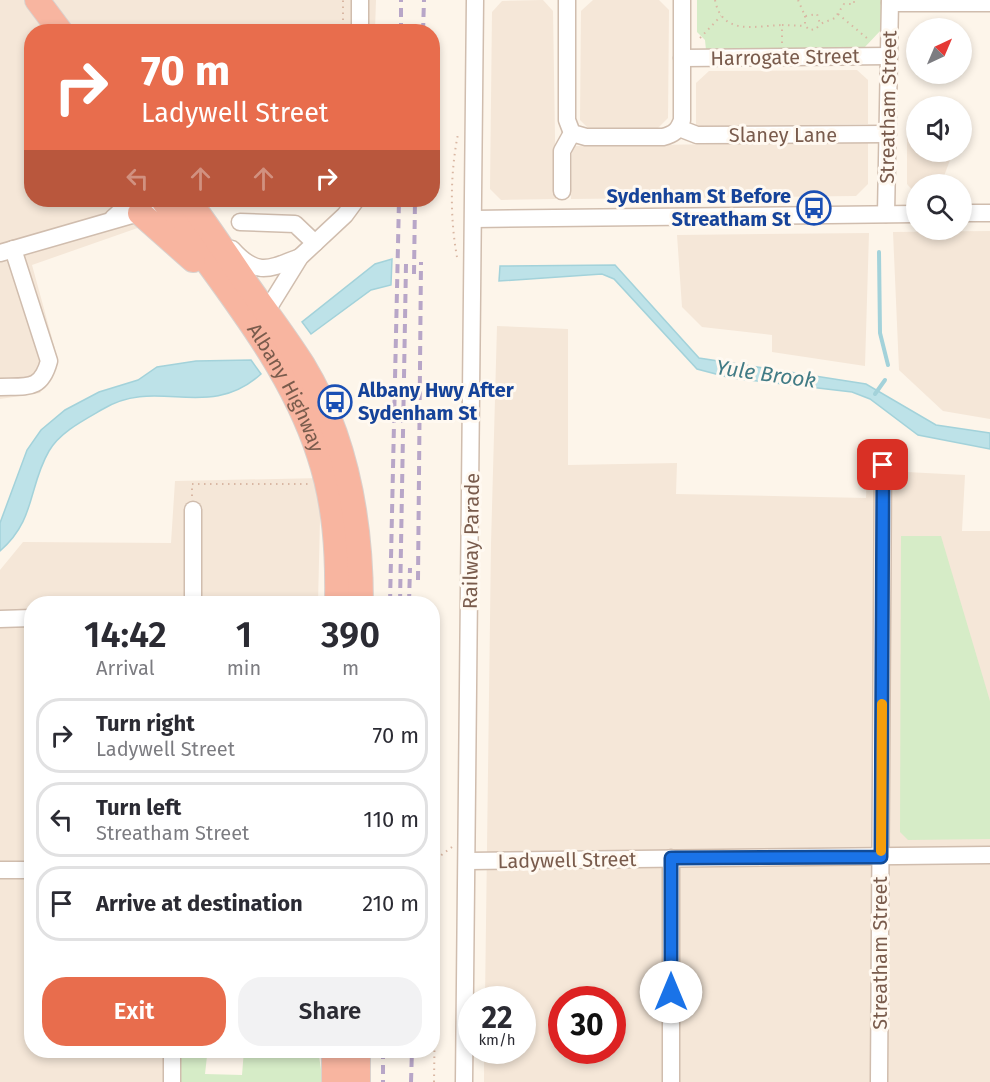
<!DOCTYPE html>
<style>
body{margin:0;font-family:"Fira Sans",sans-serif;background:#f2f2f3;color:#2b2b33;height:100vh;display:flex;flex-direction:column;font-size:22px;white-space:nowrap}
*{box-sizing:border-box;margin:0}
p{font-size:20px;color:#7c7c81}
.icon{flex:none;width:33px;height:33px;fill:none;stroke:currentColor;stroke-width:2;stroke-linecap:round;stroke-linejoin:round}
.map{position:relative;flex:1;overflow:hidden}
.panel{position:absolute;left:24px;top:596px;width:416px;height:462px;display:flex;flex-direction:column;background:#fff;border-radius:24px;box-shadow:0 3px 9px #0003}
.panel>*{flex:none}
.banner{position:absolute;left:24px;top:24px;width:416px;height:183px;border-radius:24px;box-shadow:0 3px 9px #0003;background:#e86d4d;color:#fff;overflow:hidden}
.needle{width:39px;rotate:44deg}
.buttons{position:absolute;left:906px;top:18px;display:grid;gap:12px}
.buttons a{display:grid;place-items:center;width:66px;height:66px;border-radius:50%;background:#fff;box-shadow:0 3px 9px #0003;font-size:30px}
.speed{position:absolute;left:458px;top:986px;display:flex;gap:12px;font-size:30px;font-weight:700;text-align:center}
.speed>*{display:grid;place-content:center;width:78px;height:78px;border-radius:50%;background:#fff;box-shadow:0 3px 9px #0003;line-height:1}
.speed small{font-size:15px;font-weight:400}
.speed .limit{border:9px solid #d22;background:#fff;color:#111}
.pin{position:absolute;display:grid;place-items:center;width:51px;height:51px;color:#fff;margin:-26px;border-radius:12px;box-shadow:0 3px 9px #0006}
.me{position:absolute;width:66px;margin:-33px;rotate:0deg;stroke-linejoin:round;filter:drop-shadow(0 0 4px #0008)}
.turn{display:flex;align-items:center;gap:21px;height:126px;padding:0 18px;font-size:27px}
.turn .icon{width:78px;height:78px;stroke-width:2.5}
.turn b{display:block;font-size:42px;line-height:51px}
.lanes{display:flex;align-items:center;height:57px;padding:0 18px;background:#0003;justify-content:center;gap:30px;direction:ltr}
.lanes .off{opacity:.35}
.eta{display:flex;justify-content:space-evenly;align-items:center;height:102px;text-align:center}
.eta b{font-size:36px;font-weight:600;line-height:42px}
.button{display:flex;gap:12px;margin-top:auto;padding:12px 18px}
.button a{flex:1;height:69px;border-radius:24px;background:#e86d4d;color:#fff;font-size:24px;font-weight:600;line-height:69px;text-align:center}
.button a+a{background:#f2f2f3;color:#2b2b33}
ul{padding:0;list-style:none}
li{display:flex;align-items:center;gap:18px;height:75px;margin:0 12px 9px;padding:0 6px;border:3px solid #e1e1e2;border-radius:24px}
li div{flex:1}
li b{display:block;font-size:22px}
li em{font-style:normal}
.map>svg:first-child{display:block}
</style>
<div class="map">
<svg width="990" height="1082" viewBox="0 0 990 1082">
<rect width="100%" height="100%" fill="#fdf5ea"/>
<g fill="#f5e7d8" fill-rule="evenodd">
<polygon points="0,0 376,0 375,31 32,32 32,200 266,201 206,204 32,265 58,360 40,393 0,399"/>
<polygon points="543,0 553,11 556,199 501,200 490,189 492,12 502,1"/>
<polygon points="593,0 659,0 669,10 668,118 656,130 591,131 580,120 581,11"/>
<polygon points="857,70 868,80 868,124 696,127 696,83 709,71"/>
<polygon points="916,128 916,152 953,152 941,184 916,184 916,194 907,184 907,129"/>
<polygon points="868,142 868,184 856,196 571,199 572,146"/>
<polygon points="990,231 990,419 943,411 899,370 893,232"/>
<polygon points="869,233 865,366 772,352 772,335 702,327 682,307 677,235"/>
<path d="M497,326L568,329V465L677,463L676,494L866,498L867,470L965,475L962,531H990V1082H484V1050H522V999H485L491,544ZM561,999H612V1050H561Z"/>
<polygon points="321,478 318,603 32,603 32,1050 179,1050 179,1082 0,1082 0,570 23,542 171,543 175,481"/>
</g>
<g fill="#d6ecc7">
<polygon points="697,0 881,0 881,30 864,48 706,50 705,40 697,32"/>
<polygon points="901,536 941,536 990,701 990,839 908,840 900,832"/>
<polygon points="244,1050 318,1050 323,1082 179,1082 179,1054 207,1056 205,1074 242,1075"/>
</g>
<g fill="#bde2e8" stroke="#a3d2da" stroke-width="1.5">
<polygon points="392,259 391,285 371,290 311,334 302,322 375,264"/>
<polygon points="615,265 699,358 866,384 936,425 990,433 990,449 918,435 870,399 852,392 731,378 697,369 614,279 602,274 499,281 500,266"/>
<path d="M251,360L261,374C208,422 157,376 103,409C84,420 60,432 49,451C28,487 36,520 0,551V523L27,450L41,430L65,410L99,392L138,380L157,367L196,361Z"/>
</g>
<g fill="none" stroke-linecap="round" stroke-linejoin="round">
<g stroke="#a3d2da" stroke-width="4">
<polyline points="879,252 880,333 888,365"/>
<polyline points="875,394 885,380"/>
</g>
<g stroke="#d0bdae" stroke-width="19">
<g id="minor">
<path d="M567,0V120L572,133L586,137H663C674,134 678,131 682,120V0"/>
<polyline points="890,3 990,3"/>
<polyline points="360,32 360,0"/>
<polyline points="682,58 889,56"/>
<polyline points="679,128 697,135 888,134"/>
<polyline points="562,191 562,151 572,133"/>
<polyline points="962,213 990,213"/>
<polyline points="886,214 890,0"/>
<polyline points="113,218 133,200"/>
<polyline points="474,219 916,214"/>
<polyline points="240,222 295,224 315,243"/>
<path d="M232,249C257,277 269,269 300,257"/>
<polyline points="0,253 149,210"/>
<polyline points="266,312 300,257 345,215 356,200"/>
<path d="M0,387C27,386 41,391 49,361L13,249"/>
<polyline points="193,603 193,510"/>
<polyline points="0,619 32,618"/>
<polyline points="468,861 990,855"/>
<polyline points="0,870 32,870"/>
<polyline points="172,1082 172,1050"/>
<polyline points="464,1082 475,0"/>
<polyline points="671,1082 671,858"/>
<polyline points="879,1082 883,465"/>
</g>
</g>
<g stroke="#d9d1cd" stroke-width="26">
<g id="highway">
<polyline points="37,0 61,32"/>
<path id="s1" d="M163,200C218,281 288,359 319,455C335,503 338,553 337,603"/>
<path d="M188,200C209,227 228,257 248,286C266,312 286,338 303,365C346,436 361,522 361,603"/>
<polyline points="140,213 193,260"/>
<polyline points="334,1050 334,1082"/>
<polyline points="358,1082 358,1050"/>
</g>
</g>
<g stroke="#d9b7a3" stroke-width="2" stroke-dasharray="1.5 4.5" stroke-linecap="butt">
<path d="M715,0C722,36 755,26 782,25"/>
<polyline points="798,0 805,16 817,14 820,24 835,18 844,4 854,4 854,0"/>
<polyline points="838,14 868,39"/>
<polyline points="805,16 805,26 810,30 816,29 820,24"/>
<polyline points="343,32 343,0"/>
<polyline points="700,38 721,16"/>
<polyline points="782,43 782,25 805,26"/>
<path d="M457,257C450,218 450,174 458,134"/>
<polyline points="192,496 192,484 309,484"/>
<polyline points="434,1082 437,866 440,856 452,847"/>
</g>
<use href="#minor" stroke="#fff" stroke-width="16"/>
<use href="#highway" stroke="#f8b5a0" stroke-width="24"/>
<g stroke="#b8a6c8" stroke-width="4" stroke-dasharray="9 6" stroke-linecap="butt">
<polyline points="401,32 401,0"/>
<polyline points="423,32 424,0"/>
<polyline points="414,274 415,200"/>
<polyline points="418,580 421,262"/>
<polyline points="390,603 399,200"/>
<polyline points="400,603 406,264"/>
<polyline points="409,603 410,568"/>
<polyline points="383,1050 383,1082"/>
<polyline points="411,1082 412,1050"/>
</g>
</g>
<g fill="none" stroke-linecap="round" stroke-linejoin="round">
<g stroke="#114b97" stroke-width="15">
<polyline id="route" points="671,992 671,858 881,857 883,465"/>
</g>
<use href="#route" stroke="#1a73e8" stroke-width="10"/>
<polyline stroke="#f59e0b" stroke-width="10" points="881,851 882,704"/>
</g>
<defs>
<g id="bus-ring" transform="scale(1.725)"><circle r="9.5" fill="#fff9f1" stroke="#1a4fb4" stroke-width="1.5"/><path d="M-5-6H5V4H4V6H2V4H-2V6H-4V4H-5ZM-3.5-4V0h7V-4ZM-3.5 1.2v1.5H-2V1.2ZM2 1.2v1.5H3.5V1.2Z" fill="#1a4fb4"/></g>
</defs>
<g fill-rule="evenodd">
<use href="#bus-ring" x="814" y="208"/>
<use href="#bus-ring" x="335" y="402"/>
</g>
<g text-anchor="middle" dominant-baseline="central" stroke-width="6" stroke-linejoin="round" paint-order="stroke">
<g font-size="20" fill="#795b4c" stroke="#fff9f1">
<text transform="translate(785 57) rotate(-1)">Harrogate Street</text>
<text transform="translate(888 107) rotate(-89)">Streatham Street</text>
<text x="783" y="135">Slaney Lane</text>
<text stroke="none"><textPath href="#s1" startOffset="225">Albany Highway</textPath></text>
<text transform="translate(471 541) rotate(-89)">Railway Parade</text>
<text transform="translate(567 860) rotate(-1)">Ladywell Street</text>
<text transform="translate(880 953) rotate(-90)">Streatham Street</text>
</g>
<g font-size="20" font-weight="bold" fill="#164399" stroke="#fff9f1" text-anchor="end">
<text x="791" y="196">Sydenham St Before<tspan x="791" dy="23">Streatham St</tspan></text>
<text x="358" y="390" text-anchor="start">Albany Hwy After<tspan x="358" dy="23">Sydenham St</tspan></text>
</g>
<g font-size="21" font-style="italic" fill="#417b85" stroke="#fff9f1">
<text transform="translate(766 374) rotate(8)">Yule Brook</text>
</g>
</g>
</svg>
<div class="buttons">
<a><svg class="needle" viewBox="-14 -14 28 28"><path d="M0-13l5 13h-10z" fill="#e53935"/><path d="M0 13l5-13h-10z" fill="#7c7c81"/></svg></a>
<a><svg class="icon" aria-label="sound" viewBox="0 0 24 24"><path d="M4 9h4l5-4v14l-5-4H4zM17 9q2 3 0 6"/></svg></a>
<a><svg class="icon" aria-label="search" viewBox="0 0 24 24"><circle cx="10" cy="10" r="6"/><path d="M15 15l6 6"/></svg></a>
</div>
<div class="speed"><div>22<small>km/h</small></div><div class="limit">30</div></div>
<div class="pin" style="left:883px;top:465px;background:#d93025"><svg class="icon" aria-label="arrive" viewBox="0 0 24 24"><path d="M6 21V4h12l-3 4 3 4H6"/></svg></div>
<svg class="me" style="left:671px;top:992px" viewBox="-20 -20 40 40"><circle r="19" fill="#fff"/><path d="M0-13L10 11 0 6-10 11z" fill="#1a73e8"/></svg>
<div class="banner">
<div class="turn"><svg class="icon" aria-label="right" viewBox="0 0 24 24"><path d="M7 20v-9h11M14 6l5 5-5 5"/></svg><div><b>70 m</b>Ladywell Street</div></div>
<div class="lanes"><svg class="icon off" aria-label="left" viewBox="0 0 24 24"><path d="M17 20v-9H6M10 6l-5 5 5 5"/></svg><svg class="icon off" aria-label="ahead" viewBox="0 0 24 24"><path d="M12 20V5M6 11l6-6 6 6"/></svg><svg class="icon off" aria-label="ahead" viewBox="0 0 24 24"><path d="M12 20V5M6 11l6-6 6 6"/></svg><svg class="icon" aria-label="right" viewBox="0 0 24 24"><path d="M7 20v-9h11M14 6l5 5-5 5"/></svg></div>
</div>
<section class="panel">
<div class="eta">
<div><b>14:42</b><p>Arrival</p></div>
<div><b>1</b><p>min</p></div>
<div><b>390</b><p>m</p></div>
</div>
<ul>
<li><svg class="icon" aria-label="right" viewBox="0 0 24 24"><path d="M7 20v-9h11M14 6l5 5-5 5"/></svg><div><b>Turn right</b><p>Ladywell Street</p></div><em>70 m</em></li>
<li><svg class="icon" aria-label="left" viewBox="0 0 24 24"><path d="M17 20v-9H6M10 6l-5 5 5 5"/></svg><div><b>Turn left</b><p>Streatham Street</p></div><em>110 m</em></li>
<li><svg class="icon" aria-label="arrive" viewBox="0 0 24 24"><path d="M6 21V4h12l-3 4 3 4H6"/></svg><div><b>Arrive at destination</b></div><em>210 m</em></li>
</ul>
<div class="button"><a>Exit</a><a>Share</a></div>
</section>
</div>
